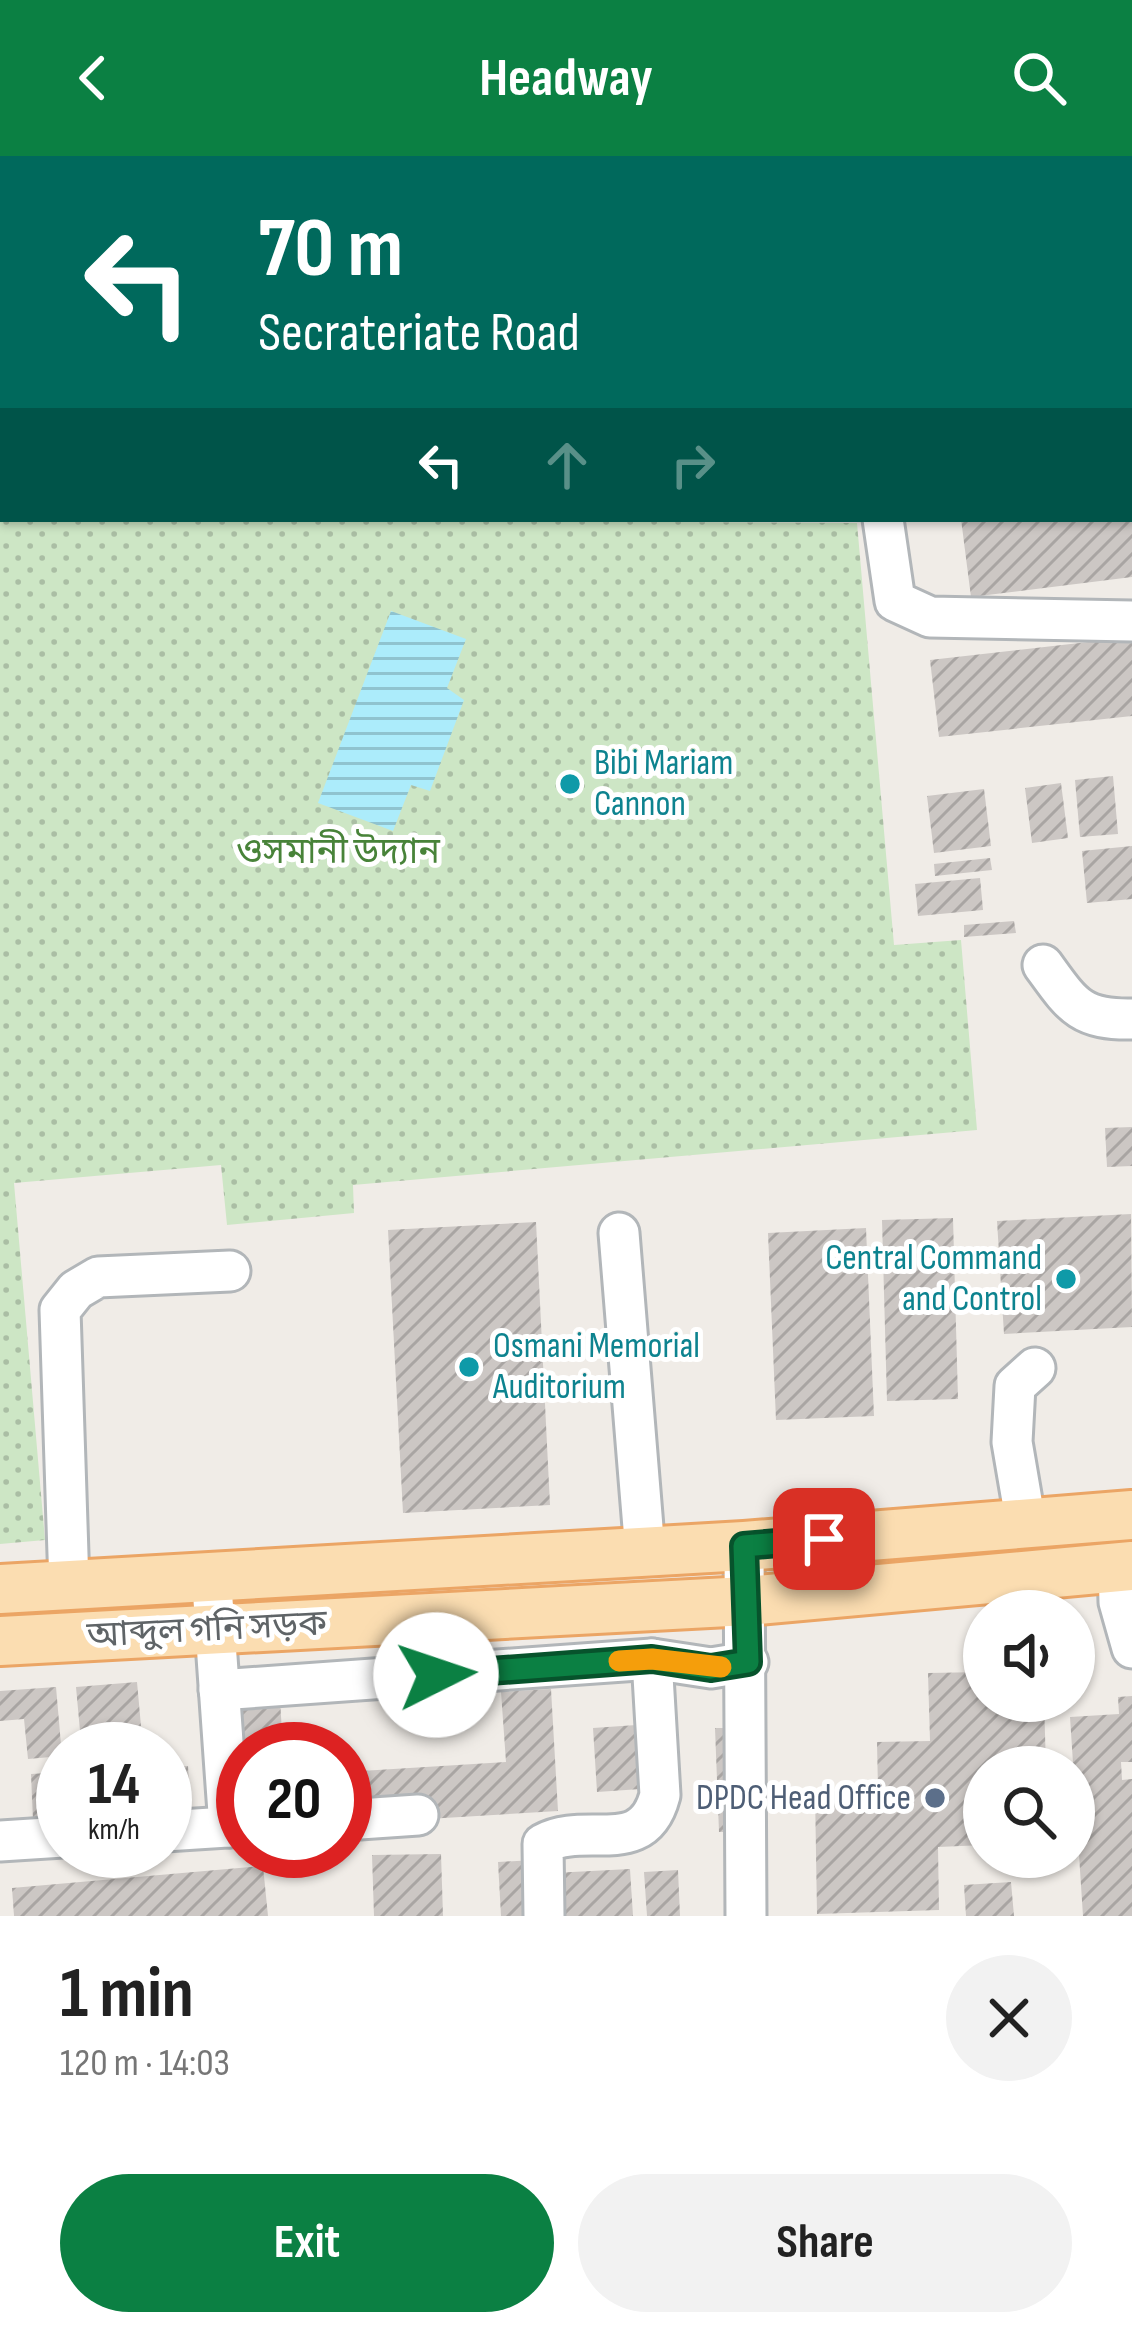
<!DOCTYPE html>
<meta charset="utf-8">
<style>
body{margin:0;font-family:"Sofia Sans Condensed","Noto Sans Bengali",sans-serif;background:#f2f2f2;color:#222;height:100vh;display:flex;flex-direction:column;font-size:45px;white-space:nowrap}
*{box-sizing:border-box;margin:0}
p{font-size:39px;color:#767676}
.icon{flex:none;width:66px;height:66px;fill:none;stroke:currentColor;stroke-width:2;stroke-linecap:round;stroke-linejoin:round}
.map{position:relative;height:1760px;overflow:hidden}
.sheet{display:flex;flex-direction:column;background:#fff;flex:1}
.sheet>*{flex:none}
.top-card{position:absolute;left:0px;top:0px;width:1134px;height:366px;box-shadow:0 3px 9px #0004;background:#00695c;color:#fff;overflow:hidden}
.tools{position:absolute;left:963px;top:1434px;display:grid;gap:24px}
.tools a{display:grid;place-items:center;width:132px;height:132px;border-radius:50%;background:#fff;box-shadow:0 3px 9px #0004;font-size:60px}
.speed{position:absolute;left:36px;top:1566px;display:flex;gap:24px;font-size:60px;font-weight:700;text-align:center}
.speed>*{display:grid;place-content:center;width:156px;height:156px;border-radius:50%;background:#fff;box-shadow:0 3px 9px #0004;line-height:1}
.speed small{font-size:30px;font-weight:400}
.speed .limit{border:18px solid #d22;background:#fff;color:#111}
.pin{position:absolute;display:grid;place-items:center;width:102px;height:102px;color:#fff;margin:-51px;border-radius:24px;box-shadow:0 6px 18px #0006}
.me{position:absolute;width:132px;margin:-66px;rotate:86deg;stroke-linejoin:round;filter:drop-shadow(0 0 9px #0008)}
.turn{display:flex;align-items:center;gap:42px;height:252px;padding:0 60px;font-size:54px}
.turn .icon{width:156px;height:156px;stroke-width:2.5}
.turn b{display:block;font-size:84px;line-height:102px}
.lanes{display:flex;align-items:center;height:114px;padding:0 60px;background:#0003;justify-content:center;gap:60px;direction:ltr}
.lanes .off{opacity:.35}
.round{display:grid;place-items:center;flex:none;width:126px;height:126px;border-radius:63px;background:#f2f2f2}
.headline{display:flex;align-items:center;justify-content:space-between;height:204px;padding:0 60px}
h1{font-size:72px;font-weight:700;line-height:90px}
.cta{display:flex;gap:24px;margin-top:auto;padding:24px 60px}
.cta a{flex:1;height:138px;border-radius:72px;background:#0b8043;color:#fff;font-size:48px;font-weight:700;line-height:138px;text-align:center}
.cta a+a{background:#f2f2f2;color:#222}
header{display:flex;justify-content:space-between;align-items:center;height:156px;padding:0 60px;background:#0b8043;color:#fff;font-size:54px;font-weight:700}
.map>svg:first-child{display:block}
</style>
<header><svg class="icon" aria-label="back" viewBox="0 0 24 24"><path d="M15 5l-7 7 7 7"/></svg>Headway<svg class="icon" aria-label="search" viewBox="0 0 24 24"><circle cx="10" cy="10" r="6"/><path d="M15 15l6 6"/></svg></header>
<div class="map">
<svg width="1132" height="1760" viewBox="0 0 1132 1760">
<defs>
<pattern id="grass-dots" width="8" height="8" patternUnits="userSpaceOnUse" patternTransform="scale(3)"><rect width="8" height="8" fill="#cde6c5"/><path d="M2 2h.1M6 6h.1" fill="none" stroke="#aabea4" stroke-width="1.8" stroke-linecap="round"/></pattern>
<pattern id="water-rules" width="6" height="5" patternUnits="userSpaceOnUse" patternTransform="scale(3)"><rect width="6" height="5" fill="#acecfb"/><path d="M0 2.5h6" fill="none" stroke="#8fc3cf"/></pattern>
<pattern id="building-hatch" width="6" height="6" patternUnits="userSpaceOnUse" patternTransform="scale(3)"><rect width="6" height="6" fill="#ccc7c4"/><path d="M-1 1l2-2M0 6l6-6M5 7l2-2" fill="none" stroke="#a9a5a3"/></pattern>
</defs>
<rect width="100%" height="100%" fill="#f0ece7"/>
<polygon fill="url(#grass-dots)" points="0,69 3,363 857,367 894,789 961,784 977,974 353,1029 354,1057 227,1069 221,1009 14,1027 45,1384 0,1388"/>
<polygon fill="url(#water-rules)" points="391,455 466,483 447,532 464,544 430,635 411,629 393,675 318,647"/>
<g fill="url(#building-hatch)">
<polygon points="961,363 1132,363 1132,421 971,441"/>
<polygon points="1132,481 1132,560 939,581 930,504"/>
<polygon points="1113,620 1118,678 1080,681 1075,624"/>
<polygon points="1061,627 1068,682 1032,687 1025,632"/>
<polygon points="984,633 991,690 934,697 927,640"/>
<polygon points="1132,690 1132,743 1087,747 1082,695"/>
<polygon points="990,702 992,714 935,720 934,708"/>
<polygon points="980,722 983,754 918,760 915,728"/>
<polygon points="1014,765 1016,777 964,781 964,769"/>
<polygon points="1132,971 1132,1010 1107,1011 1105,972"/>
<polygon points="1131,1058 1132,1171 1004,1178 997,1065"/>
<polygon points="953,1062 958,1243 887,1245 882,1064"/>
<polygon points="536,1066 550,1349 403,1357 388,1074"/>
<polygon points="866,1072 874,1260 776,1264 768,1077"/>
<polygon points="984,1516 984,1545 1044,1545 1046,1611 984,1611 984,1689 938,1691 939,1754 817,1758 815,1636 878,1634 877,1586 930,1585 928,1517"/>
<polygon points="137,1526 141,1570 80,1575 76,1531"/>
<polygon points="56,1531 62,1600 28,1603 24,1563 0,1565 0,1535"/>
<polygon points="551,1533 558,1655 345,1668 345,1616 506,1606 501,1536"/>
<polygon points="1132,1540 1132,1606 1121,1606 1122,1624 1132,1623 1132,1760 1083,1760 1070,1561 1119,1558 1118,1541"/>
<polygon points="280,1543 283,1593 240,1593 237,1546"/>
<polygon points="651,1568 655,1632 597,1636 593,1572"/>
<polygon points="715,1572 727,1572 731,1676 719,1676"/>
<polygon points="188,1610 191,1656 165,1658 165,1611"/>
<polygon points="63,1616 63,1662 33,1664 31,1618"/>
<polygon points="441,1698 443,1760 374,1760 372,1699"/>
<polygon points="535,1704 538,1760 501,1760 498,1706"/>
<polygon points="263,1710 268,1760 14,1760 12,1732"/>
<polygon points="630,1713 633,1760 556,1760 553,1717"/>
<polygon points="678,1714 680,1760 647,1760 644,1716"/>
<polygon points="1011,1726 1014,1760 966,1760 964,1729"/>
</g>
<g fill="none" stroke-linecap="round" stroke-linejoin="round">
<g stroke="#b2b6b9" stroke-width="45">
<g id="minor">
<polyline points="763,0 764,3"/>
<polyline points="828,0 829,3"/>
<polyline points="883,363 895,445 930,461 1132,465"/>
<path d="M1043,809C1072,849 1080,864 1132,863"/>
<polyline points="619,1077 645,1396"/>
<polyline points="1026,1368 1012,1286 1015,1230 1035,1212"/>
<polyline points="744,1390 746,1760"/>
<polyline points="1118,1411 1119,1446 1132,1492"/>
<polyline points="69,1429 60,1154 76,1134 98,1121 230,1115"/>
<polyline points="213,1444 229,1671"/>
<polyline points="219,1534 652,1503 711,1512 748,1506"/>
<polyline points="345,1664 418,1659"/>
<polyline points="165,1675 243,1670"/>
<polyline points="0,1685 63,1681"/>
<path d="M544,1760L543,1688C586,1664 643,1704 660,1639L652,1503"/>
</g>
</g>
<g stroke="#eba565" stroke-width="54">
<g id="major">
<polyline points="0,1433 744,1390 1132,1359"/>
<polyline points="0,1485 747,1445 1132,1410"/>
</g>
</g>
<use href="#minor" stroke="#fff" stroke-width="39"/>
<use href="#major" stroke="#fbddb1" stroke-width="48"/>
</g>
<g fill="none" stroke-linecap="round" stroke-linejoin="round">
<g stroke="#07532c" stroke-width="30">
<polyline id="route" points="436,1519 652,1503 711,1512 748,1506 744,1390 824,1383"/>
</g>
<use href="#route" stroke="#0b8043" stroke-width="21"/>
<polyline stroke="#f59e0b" stroke-width="21" points="619,1505 652,1503 721,1511"/>
</g>
<g fill="#0f9aa8" stroke="#fff" stroke-width="4.5">
<circle cx="570" cy="628" r="12"/>
<circle cx="1066" cy="1123" r="12"/>
<circle cx="469" cy="1211" r="12"/>
</g>
<circle fill="#5c6f8a" stroke="#fff" stroke-width="4.5" cx="935" cy="1642" r="12"/>
<g text-anchor="middle" dominant-baseline="central" stroke-width="10" stroke-linejoin="round" paint-order="stroke">
<g font-size="36" fill="#0d838f" stroke="#fff" text-anchor="start">
<text x="594" y="607">Bibi Mariam<tspan x="594" dy="41">Cannon</tspan></text>
<text x="1042" y="1102" text-anchor="end">Central Command<tspan x="1042" dy="41">and Control</tspan></text>
<text x="493" y="1190">Osmani Memorial<tspan x="493" dy="41">Auditorium</tspan></text>
</g>
<g font-size="36" fill="#488339" stroke="#fff">
<text x="338" y="696">ওসমানী উদ্যান</text>
</g>
<g font-size="36" fill="#5f6467" stroke="#fff">
<text transform="translate(207 1474) rotate(-3)">আব্দুল গনি সড়ক</text>
</g>
<g font-size="36" fill="#4e5e75" stroke="#fff" text-anchor="end">
<text x="911" y="1642">DPDC Head Office</text>
</g>
</g>
</svg>
<div class="tools">
<a><svg class="icon" aria-label="sound" viewBox="0 0 24 24"><path d="M4 9h4l5-4v14l-5-4H4zM17 9q2 3 0 6"/></svg></a>
<a><svg class="icon" aria-label="search" viewBox="0 0 24 24"><circle cx="10" cy="10" r="6"/><path d="M15 15l6 6"/></svg></a>
</div>
<div class="speed"><div>14<small>km/h</small></div><div class="limit">20</div></div>
<div class="pin" style="left:824px;top:1383px;background:#d93025"><svg class="icon" aria-label="arrive" viewBox="0 0 24 24"><path d="M6 21V4h12l-3 4 3 4H6"/></svg></div>
<svg class="me" style="left:436px;top:1519px" viewBox="-20 -20 40 40"><circle r="19" fill="#fff"/><path d="M0-13L10 11 0 6-10 11z" fill="#0b8043"/></svg>
<div class="top-card">
<div class="turn"><svg class="icon" aria-label="left" viewBox="0 0 24 24"><path d="M17 20v-9H6M10 6l-5 5 5 5"/></svg><div><b>70 m</b>Secrateriate Road</div></div>
<div class="lanes"><svg class="icon" aria-label="left" viewBox="0 0 24 24"><path d="M17 20v-9H6M10 6l-5 5 5 5"/></svg><svg class="icon off" aria-label="ahead" viewBox="0 0 24 24"><path d="M12 20V5M6 11l6-6 6 6"/></svg><svg class="icon off" aria-label="right" viewBox="0 0 24 24"><path d="M7 20v-9h11M14 6l5 5-5 5"/></svg></div>
</div>
</div>
<section class="sheet">
<div class="headline"><div><h1>1 min</h1><p>120 m · 14:03</p></div><a class="round"><svg class="icon" aria-label="close" viewBox="0 0 24 24"><path d="M6 6l12 12M18 6L6 18"/></svg></a></div>
<div class="cta"><a>Exit</a><a>Share</a></div>
</section>
